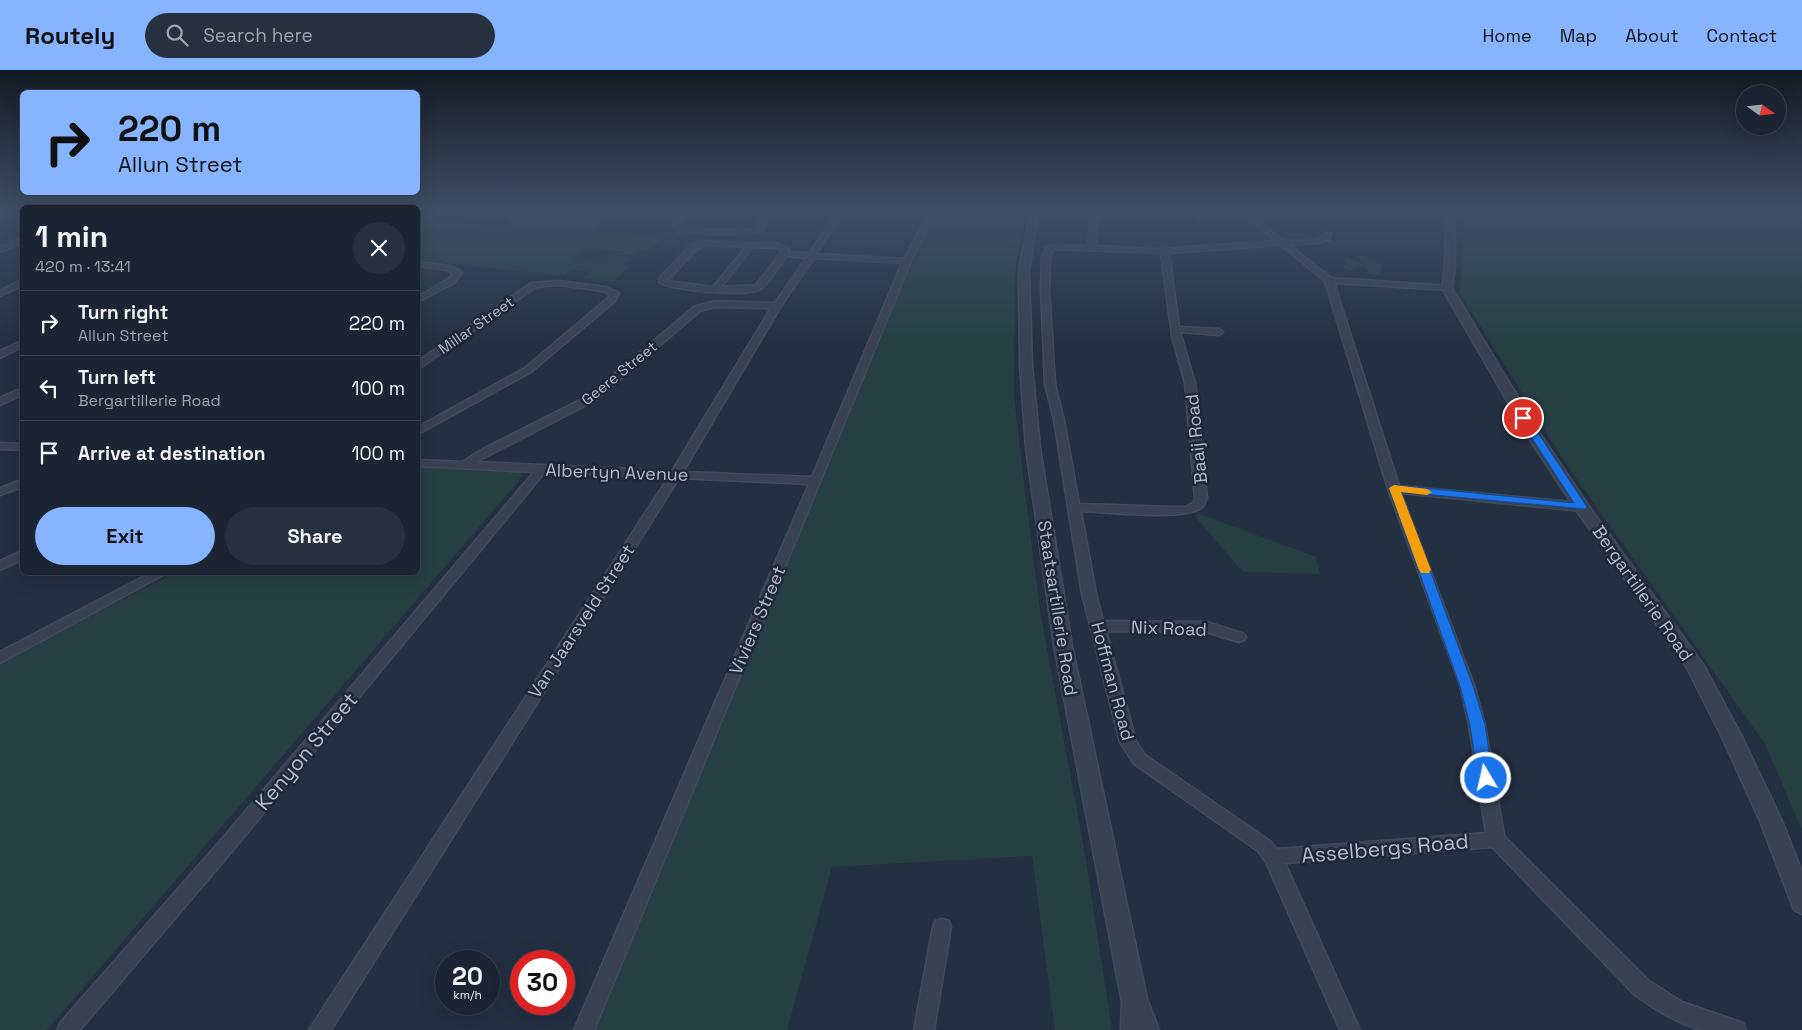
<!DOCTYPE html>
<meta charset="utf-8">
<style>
body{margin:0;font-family:"Space Grotesk",sans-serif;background:#27303e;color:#f1f3f6;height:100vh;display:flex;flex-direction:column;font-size:19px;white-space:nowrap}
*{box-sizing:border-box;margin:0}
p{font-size:16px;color:#9fa4ac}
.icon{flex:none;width:28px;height:28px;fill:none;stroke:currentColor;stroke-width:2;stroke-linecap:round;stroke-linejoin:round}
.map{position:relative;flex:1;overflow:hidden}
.details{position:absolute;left:20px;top:135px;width:400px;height:370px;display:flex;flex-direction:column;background:#1a2432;border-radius:8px;box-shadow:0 5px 20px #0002,0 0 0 1px #38414d}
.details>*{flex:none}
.banner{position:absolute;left:20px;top:20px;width:400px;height:105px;border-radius:8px;box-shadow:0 5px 20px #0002,0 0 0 1px #38414d;background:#86b4ff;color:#111;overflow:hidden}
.needle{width:32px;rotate:105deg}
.fabs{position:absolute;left:1736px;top:15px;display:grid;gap:10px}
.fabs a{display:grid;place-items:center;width:50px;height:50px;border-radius:50%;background:#1a2432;box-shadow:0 5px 20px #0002,0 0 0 1px #38414d;font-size:25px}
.speed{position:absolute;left:435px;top:880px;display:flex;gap:10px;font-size:25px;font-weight:700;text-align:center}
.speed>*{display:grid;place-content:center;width:65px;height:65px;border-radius:50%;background:#1a2432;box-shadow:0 5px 20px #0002,0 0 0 1px #38414d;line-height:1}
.speed small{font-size:12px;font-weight:400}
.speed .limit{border:8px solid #d22;background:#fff;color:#111}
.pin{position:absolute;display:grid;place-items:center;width:42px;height:42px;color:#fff;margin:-21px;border:2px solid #fff;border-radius:50%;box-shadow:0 1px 5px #0007}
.me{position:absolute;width:55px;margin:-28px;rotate:351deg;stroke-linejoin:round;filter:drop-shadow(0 0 4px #0008)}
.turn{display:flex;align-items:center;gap:18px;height:105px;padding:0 15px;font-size:22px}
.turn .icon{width:65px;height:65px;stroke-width:2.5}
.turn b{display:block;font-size:35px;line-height:42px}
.round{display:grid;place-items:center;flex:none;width:52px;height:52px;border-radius:26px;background:#27303e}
.overview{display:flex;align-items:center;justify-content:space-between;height:85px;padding:0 15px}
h1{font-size:30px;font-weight:700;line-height:38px}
.cta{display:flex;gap:10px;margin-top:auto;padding:10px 15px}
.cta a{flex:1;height:58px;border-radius:30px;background:#86b4ff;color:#111;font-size:20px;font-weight:700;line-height:58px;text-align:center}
.cta a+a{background:#27303e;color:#f1f3f6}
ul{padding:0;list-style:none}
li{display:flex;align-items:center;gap:15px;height:65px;padding:0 15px;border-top:1px solid #38414d}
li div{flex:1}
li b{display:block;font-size:19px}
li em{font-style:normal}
header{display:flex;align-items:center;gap:30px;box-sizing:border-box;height:70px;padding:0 25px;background:#86b4ff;color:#111}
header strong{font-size:24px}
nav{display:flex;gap:28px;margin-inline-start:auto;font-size:18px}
.search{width:350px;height:45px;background:#27303e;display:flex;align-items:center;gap:12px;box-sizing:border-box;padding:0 18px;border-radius:28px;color:#9fa4ac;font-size:19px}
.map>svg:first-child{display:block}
</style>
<header>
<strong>Routely</strong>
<div class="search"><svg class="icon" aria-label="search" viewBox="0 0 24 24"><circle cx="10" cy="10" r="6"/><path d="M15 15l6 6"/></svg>Search here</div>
<nav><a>Home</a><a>Map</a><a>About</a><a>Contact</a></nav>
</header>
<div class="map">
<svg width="1802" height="960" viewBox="0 0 1802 960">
<rect width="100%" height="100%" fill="#233042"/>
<g fill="#253f43">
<path d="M937,142H1027L1020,175H1006L1019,176L1015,205L1014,325L1023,406L1041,546L1085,784L1112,960H1055L1032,786L832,797L787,960H595C664,788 735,616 807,445C849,345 888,238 937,142Z"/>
<polygon points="1465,142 1802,142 1802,760 1765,674 1566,394 1460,223"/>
<polygon points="432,152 578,159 599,157 594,162 665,167 648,181 638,180 632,185 614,185 618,181 586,178 572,188 606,192 611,187 628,189 623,194 632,195 612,212 582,208 591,202 573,199 563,206 418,190 418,163"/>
<polygon points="1356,186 1366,186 1381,195 1380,206 1367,203 1367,199 1359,196 1352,201 1341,197 1349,195 1344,190 1349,188 1366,195"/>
<polygon points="418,397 516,401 522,403 523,406 47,960 0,960 0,593 174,503 418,502"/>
<polygon points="1197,443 1316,487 1320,504 1243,502 1198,450 1196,445"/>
</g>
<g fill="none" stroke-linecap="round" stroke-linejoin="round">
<g stroke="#424b5b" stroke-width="3">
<g id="minor">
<polygon points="0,142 7,142 0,145"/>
<polygon points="431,142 438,142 421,160 418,160 418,155"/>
<polygon points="515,142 522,142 517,150 580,153 591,150 597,142 604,142 595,153 580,157 515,154 509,149"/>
<polygon points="680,142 686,142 680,155 683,158 747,161 757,158 764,142 770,142 763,161 747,165 678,162 672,155"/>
<path d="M838,142H844L816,184L904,189L929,142H935L911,191L594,960H574L809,414L679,408L331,960H309L668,408L545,402L233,780L80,960H57L60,953L221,770L534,402L418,396V390L462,392L485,378L588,326L694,237L715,231L775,233L806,188L786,186C779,196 772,210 762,218C750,228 671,221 659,212L661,206L690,176L701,171L779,174L789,179V182L809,183ZM705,175L746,177L713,217L667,211L696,180ZM753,177L777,178L782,181L756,215L721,217ZM814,188L902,193L812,407L683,402L781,236ZM715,237L771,238L672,401L476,392L596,330L700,241Z"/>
<path d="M1091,142H1164L1161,144L1097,146L1096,176L1157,179L1276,171L1240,142H1247L1284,171C1296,170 1318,173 1325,163H1331L1329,170L1317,173L1289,175L1331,208L1450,216V220H1447L1334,213L1399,416L1582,433L1588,437L1582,441L1401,423L1474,615L1485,655L1504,766L1649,911L1682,932L1743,953L1746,960C1733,960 1717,960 1704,960C1681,956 1653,938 1635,925L1492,777L1285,793L1360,960H1340L1266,792L1258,781L1133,693L1120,672L1082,524L1054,350L1045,314L1041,218L1042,188L1046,177L1051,175L1088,176ZM1281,175L1325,211L1388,419L1460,615L1469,655L1486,763L1277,779L1270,771L1145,685L1136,671L1106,561L1206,562L1239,572L1244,570L1246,567L1244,564L1207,552L1103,551L1096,524L1081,441C1106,442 1183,451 1201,438C1204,436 1205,432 1207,428L1195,313L1180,262L1219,265L1223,262L1219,259L1179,257L1169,183ZM1055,179L1161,183L1172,266L1185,313L1195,428L1193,433L1185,437H1175L1079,434L1064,350L1055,314L1049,218L1050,188L1052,180Z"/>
<polygon points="1192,142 1199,142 1204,148 1199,149"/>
<polygon points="22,168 22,173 0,182 0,177"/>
<polygon points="418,192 451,196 462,203 454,213 418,232 418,227 448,209 453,204 446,200 418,196"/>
<polygon points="19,211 22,211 22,216 0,226 0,221"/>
<polygon points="560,211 605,217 619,223 615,231 531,302 418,364 418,357 525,298 608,228 610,224 603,221 560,215 536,217 421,297 418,298 418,291 531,213"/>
<polygon points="22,271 22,277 0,288 0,281"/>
<polygon points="22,318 22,325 0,335 0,328"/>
<polygon points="0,373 22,374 22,380 0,379"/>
<polygon points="22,410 22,417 0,425 0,418"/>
<polygon points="22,481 22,490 0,500 0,491"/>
<polygon points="152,502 169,502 0,593 0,582"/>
<polygon points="942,849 949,851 951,857 934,960 914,960 933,857 935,851"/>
</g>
</g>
<g stroke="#424b5b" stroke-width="3">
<g id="tertiary">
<polygon points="1030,142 1038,142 1029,201 1032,295 1040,378 1072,576 1147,929 1159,960 1121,960 1122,932 1054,576 1026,378 1020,295 1019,201"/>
<polygon points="1446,142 1454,142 1455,196 1452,218 1539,362 1588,435 1704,596 1741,665 1782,751 1802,802 1802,844 1794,840 1760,751 1721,665 1687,598 1574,437 1525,362 1442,218 1445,196"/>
</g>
</g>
<use href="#minor" fill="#384252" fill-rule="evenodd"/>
<use href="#tertiary" fill="#384252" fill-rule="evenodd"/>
</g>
<linearGradient id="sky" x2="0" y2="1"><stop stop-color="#131a24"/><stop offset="0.51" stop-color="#3f4e65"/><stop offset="1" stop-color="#3f4e65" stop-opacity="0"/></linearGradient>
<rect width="1802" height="276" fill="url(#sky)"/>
<polygon fill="#1a73e8" stroke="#114b97" points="1523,345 1528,348 1587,437 1585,439 1401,422 1473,616 1485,655 1493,708 1491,712 1486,714 1480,712 1478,708 1470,655 1460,616 1389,418 1394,415 1574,433 1519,348"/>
<polygon fill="#f59e0b" points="1394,415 1427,419 1432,422 1427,425 1401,422 1431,500 1429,503 1421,503 1419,500 1389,418"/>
<g text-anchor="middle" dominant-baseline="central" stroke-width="5" stroke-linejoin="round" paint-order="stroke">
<g font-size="15" fill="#b5bdcc" stroke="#1d2737">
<text transform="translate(476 255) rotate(-35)">Millar Street</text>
<text transform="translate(619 303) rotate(-39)">Geere Street</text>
</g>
<g font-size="18" fill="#b5bdcc" stroke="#1d2737">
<text transform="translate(1196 369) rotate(-96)">Baaij Road</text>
<text transform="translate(617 402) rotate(2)">Albertyn Avenue</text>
<text transform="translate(1643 523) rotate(55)">Bergartillerie Road</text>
<text transform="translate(1058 538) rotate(81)">Staatsartillerie Road</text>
<text transform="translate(757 550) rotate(-67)">Viviers Street</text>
<text transform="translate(581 551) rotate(-57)">Van Jaarsveld Street</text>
<text transform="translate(1169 558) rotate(2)">Nix Road</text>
<text transform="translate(1113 611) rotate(75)">Hoffman Road</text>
</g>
<g font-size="21" fill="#b5bdcc" stroke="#1d2737">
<text transform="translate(306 681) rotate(-50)">Kenyon Street</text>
<text transform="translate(1385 778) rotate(-5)">Asselbergs Road</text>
</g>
</g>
</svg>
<div class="fabs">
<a><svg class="needle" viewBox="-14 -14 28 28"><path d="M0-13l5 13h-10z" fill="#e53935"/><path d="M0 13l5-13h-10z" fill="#9fa4ac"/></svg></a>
</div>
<div class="speed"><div>20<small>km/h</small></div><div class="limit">30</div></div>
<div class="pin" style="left:1523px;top:348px;background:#d93025"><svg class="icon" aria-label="arrive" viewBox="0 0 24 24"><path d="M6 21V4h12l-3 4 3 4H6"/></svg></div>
<svg class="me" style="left:1486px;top:708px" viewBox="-20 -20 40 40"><circle r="17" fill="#1a73e8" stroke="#fff" stroke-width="3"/><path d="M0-11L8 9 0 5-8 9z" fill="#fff"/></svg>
<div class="banner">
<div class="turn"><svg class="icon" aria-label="right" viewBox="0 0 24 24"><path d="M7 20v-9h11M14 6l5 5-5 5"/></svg><div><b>220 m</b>Allun Street</div></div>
</div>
<section class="details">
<div class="overview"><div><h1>1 min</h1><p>420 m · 13:41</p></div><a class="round"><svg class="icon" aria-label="close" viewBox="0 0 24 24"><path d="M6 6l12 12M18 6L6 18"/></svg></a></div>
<ul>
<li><svg class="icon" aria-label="right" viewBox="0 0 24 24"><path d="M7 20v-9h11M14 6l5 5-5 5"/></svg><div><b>Turn right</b><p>Allun Street</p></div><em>220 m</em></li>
<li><svg class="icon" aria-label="left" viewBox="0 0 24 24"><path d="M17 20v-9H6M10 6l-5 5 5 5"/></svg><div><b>Turn left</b><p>Bergartillerie Road</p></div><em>100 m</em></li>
<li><svg class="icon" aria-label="arrive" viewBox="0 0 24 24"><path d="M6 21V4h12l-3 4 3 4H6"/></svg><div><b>Arrive at destination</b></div><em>100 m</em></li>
</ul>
<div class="cta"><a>Exit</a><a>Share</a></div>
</section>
</div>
